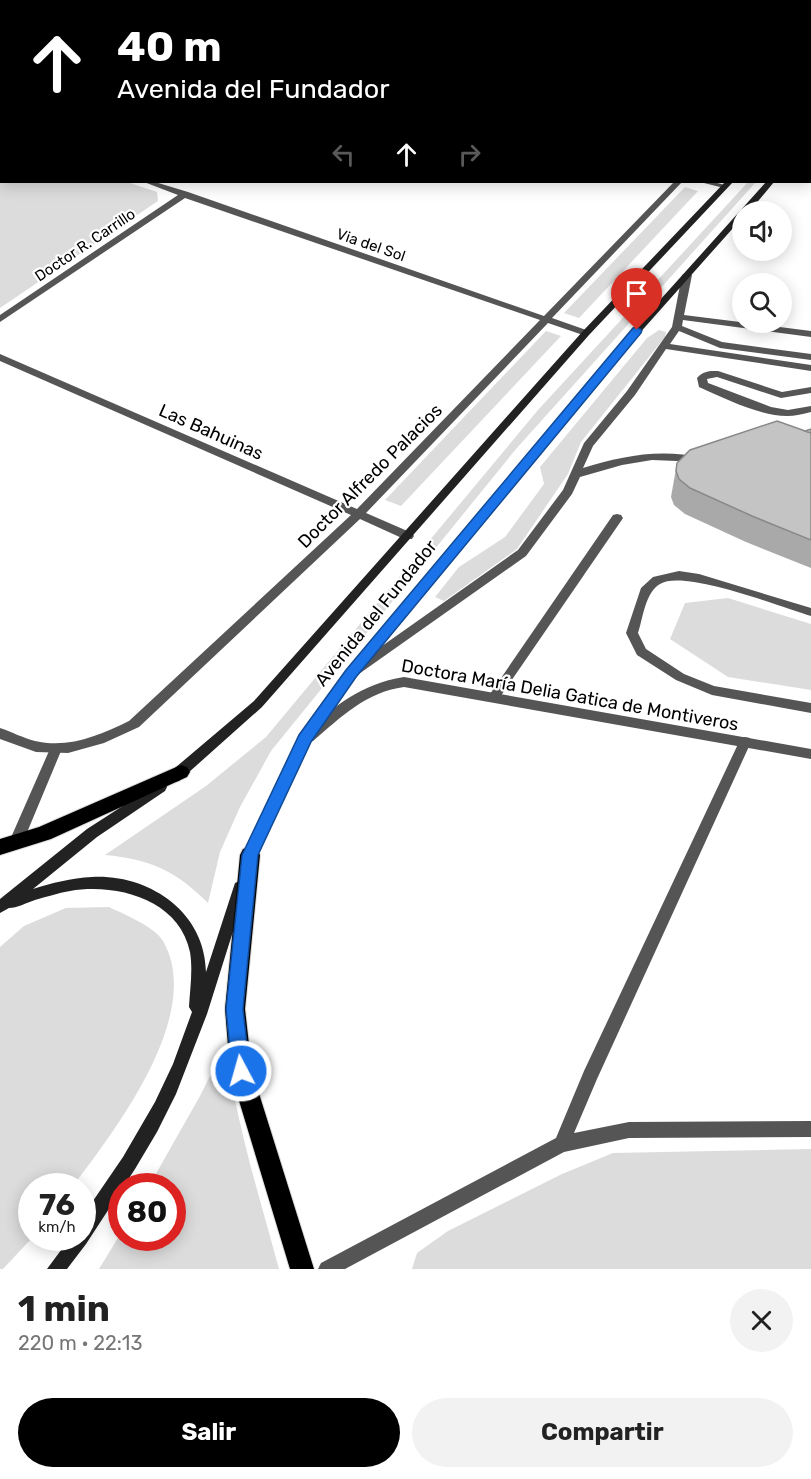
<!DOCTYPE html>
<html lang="es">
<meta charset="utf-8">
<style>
body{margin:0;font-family:Rubik,sans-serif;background:#f2f2f2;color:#222;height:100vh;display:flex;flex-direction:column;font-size:22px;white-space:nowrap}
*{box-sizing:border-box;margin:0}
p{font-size:20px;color:#767676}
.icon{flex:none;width:33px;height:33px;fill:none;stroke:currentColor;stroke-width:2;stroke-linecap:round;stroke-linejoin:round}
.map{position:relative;height:1269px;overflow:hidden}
.panel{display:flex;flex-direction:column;background:#fff;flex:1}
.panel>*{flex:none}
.top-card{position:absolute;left:0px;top:0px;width:812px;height:183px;box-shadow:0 3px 15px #0003;background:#000;color:#fff;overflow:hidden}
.tools{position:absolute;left:732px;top:201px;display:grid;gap:12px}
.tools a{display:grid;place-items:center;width:60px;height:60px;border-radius:50%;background:#fff;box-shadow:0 3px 15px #0003;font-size:30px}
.speed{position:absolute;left:18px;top:1173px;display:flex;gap:12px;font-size:30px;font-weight:700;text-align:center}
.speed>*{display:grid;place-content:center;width:78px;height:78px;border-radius:50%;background:#fff;box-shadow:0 3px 15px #0003;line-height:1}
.speed small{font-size:15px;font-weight:400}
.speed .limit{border:9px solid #d22;background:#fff;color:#111}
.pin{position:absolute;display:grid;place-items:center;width:51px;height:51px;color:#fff;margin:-62px -26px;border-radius:50% 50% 50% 0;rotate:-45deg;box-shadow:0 0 6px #0007}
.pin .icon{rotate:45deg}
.me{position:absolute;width:66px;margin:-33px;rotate:354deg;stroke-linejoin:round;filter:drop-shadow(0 0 4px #0008)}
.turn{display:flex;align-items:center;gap:21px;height:126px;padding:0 18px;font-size:27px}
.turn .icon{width:78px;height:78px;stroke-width:2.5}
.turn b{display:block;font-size:42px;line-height:51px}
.lanes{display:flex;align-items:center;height:57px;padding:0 18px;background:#0003;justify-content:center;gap:30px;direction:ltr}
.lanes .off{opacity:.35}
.round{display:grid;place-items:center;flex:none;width:63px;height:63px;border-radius:32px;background:#f2f2f2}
.head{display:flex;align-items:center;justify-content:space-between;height:102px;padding:0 18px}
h1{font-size:36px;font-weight:700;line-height:45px}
.button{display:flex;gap:12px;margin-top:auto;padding:12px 18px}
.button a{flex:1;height:69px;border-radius:36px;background:#000;color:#fff;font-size:24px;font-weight:700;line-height:69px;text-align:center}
.button a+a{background:#f2f2f2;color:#222}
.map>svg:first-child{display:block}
</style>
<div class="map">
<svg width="811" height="1269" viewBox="0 0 811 1269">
<rect width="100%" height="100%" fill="#fff"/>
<g fill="#dcdcdc">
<polygon points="0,86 2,182 127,182 157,192 158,201 0,308"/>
<path d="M748,182H756L516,449L271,751L240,807L220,852L208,903C176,871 150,859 105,855L206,786L266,737L538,410Z"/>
<polygon points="685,187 698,191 579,318 564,313"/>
<polygon points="659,330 666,332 665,337 581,442 568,474 517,549 444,601 435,597 459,567 505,537 544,484 540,467 647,338"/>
<polygon points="546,331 561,336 401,506 385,500"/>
<polygon points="728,598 811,624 811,690 728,677 670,639 685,603"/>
<path d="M109,907C124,914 155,927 163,941C205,1014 115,1130 73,1186H32V1238L3,1269H0V947L24,926L66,908Z"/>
<path d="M226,1044C235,1120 259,1195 279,1269H99L121,1233L122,1238H172V1186H149L200,1096Z"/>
<polygon points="811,1149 811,1269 412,1269 417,1253 448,1231 562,1174 613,1153"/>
</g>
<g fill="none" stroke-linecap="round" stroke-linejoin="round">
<g stroke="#dbdbdb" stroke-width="2">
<g id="trunk">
<polygon points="181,765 187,767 190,772 187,777 51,839 0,855 0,839 39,827"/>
<polygon points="250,847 257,849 260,855 245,1009 252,1071 314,1269 290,1269 230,1071 225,1009 240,855 243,849"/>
</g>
</g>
<g fill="#555" fill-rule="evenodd">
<path d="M687,272L692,275L684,315L811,331V337L683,320L682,326L722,342L811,354V360L720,348L679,331L670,344L811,365V371L666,349L635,395L593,446L583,468C622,456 661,448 702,458L703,460L702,462L652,460L622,465L580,477L572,494L526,556L356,676H348L346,673L348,670L518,550L563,490L584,443L627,391L672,327L682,275Z"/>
<path d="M718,371L782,392L811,387V393L781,398L717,377L707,379L708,383L771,407L788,410L811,406V412C803,414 795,416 787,416C757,415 726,399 699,387L697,378C703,371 709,371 718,371Z"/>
<polygon points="617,514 621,515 623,518 621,521 498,700 490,700 488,697 490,694 613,515"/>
<path d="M679,571L699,574L811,608V616C781,607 684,569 660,584C645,593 643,618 638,633L646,649L684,674L714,686L811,703V713L712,695L676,680L637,655L626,633L641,588L653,577Z"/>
<polygon points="745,737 750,738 751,742 597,1079 574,1133 629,1122 811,1121 811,1137 629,1138 564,1152 345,1269 318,1269 321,1263 556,1138 584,1071 739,742 740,738"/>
<polygon points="55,746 60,747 61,751 23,842 21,846 16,848 11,846 9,842 49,751 50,747"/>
</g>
<g fill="#555" fill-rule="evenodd">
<polygon points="47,0 56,0 45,2"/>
<polygon points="80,0 91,2 81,2"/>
<polygon points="468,0 475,0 467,2"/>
<polygon points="543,0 557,2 544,2"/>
<polygon points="576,0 583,0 575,2"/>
<polygon points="0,14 2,14 0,19"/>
<polygon points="0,23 2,23 0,28"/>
<rect x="0" y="70" width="2" height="6"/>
<path d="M144,182H155L188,192L544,316L674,182H682L552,318L589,331V335H583L548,323L366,513L412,533L414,536L412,539H404L360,519L139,727L104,743L68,753L36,752L0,739V728C12,732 23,738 35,741C69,749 100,735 129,721L351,515L0,361V354L357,509L540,320L185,198L0,322V315L178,195Z"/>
<polygon points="700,182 714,182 728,186 724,188"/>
<path d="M404,677L811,749V759L404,687C366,692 341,717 313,741H303L302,737L303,733C336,706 360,684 404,677Z"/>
</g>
<polyline stroke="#555" stroke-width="12" points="810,155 811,154"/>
<g fill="#222" fill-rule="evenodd">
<polygon points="725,182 733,182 589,335 262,707 179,781 174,782 169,781 167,777 169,773 254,701 583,331"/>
<polygon points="766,182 774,182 749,212 742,212 742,218 613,363 355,676 310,742 253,866 248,868 243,866 241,862 300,735 347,670 607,359"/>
<path d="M160,782L165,783L167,787L165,791L97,837L33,889C52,883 71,878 92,877C148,874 205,911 206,972L235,883L240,881L245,883L247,887L207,1014L176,1094L157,1132L135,1169L86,1244L67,1269H47L70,1238H82V1217L123,1157L155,1102L173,1064L192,1012L189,1007C190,989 193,970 190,952C179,899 116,883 70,891C58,893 46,897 35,900C26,903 17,908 9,908L0,913V899L87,829Z"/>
</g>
<use href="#trunk" fill="#000" fill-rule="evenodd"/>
</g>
<polygon fill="#a9a9a9" points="811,429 811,568 746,542 685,514 674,505 671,497 677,463"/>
<g fill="#c4c4c4" stroke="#898989" stroke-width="1.5">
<polygon points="777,421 811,433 811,540 752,516 690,488 679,479 676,471 677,463 690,450"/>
<polygon points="811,429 811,433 805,431"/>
</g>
<polygon fill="#1a73e8" stroke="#114b97" stroke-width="1.5" points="637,327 642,330 641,333 356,677 311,742 258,855 243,1009 250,1071 247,1077 241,1080 235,1077 232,1071 226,1009 242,855 299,735 346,670 633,328"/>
<g text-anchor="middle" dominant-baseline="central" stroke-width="4.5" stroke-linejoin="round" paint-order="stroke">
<g font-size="15" fill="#000" stroke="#fff">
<text transform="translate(85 245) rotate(-34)">Doctor R. Carrillo</text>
<text transform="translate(371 245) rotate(19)">Via del Sol</text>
</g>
<g font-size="18" fill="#000" stroke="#fff">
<text transform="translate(211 432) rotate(24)">Las Bahuinas</text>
<text transform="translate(370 476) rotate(-45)">Doctor Alfredo Palacios</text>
<text transform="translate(376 613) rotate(-51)">Avenida del Fundador</text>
<text transform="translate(570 695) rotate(10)">Doctora María Delia Gatica de Montiveros</text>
</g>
</g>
</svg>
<div class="tools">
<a><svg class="icon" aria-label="sound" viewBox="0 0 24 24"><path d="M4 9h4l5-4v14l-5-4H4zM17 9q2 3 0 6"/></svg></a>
<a><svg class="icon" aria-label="search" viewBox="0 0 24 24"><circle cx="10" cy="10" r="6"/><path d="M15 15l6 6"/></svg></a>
</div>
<div class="speed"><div>76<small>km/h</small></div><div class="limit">80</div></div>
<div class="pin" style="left:637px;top:330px;background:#d93025"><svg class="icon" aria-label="arrive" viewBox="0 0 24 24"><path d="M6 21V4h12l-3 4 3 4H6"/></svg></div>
<svg class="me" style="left:241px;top:1071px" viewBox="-20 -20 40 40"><circle r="17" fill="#1a73e8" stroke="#fff" stroke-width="3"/><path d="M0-11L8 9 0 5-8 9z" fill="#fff"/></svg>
<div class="top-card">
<div class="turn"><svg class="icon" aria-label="ahead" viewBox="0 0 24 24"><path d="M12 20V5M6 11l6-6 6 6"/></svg><div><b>40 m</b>Avenida del Fundador</div></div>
<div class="lanes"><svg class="icon off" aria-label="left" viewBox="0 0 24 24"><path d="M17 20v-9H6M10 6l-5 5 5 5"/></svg><svg class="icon" aria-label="ahead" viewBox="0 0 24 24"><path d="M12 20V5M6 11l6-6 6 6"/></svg><svg class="icon off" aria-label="right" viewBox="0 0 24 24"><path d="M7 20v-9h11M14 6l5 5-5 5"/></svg></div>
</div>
</div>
<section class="panel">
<div class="head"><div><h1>1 min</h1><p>220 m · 22:13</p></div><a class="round"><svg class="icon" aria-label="close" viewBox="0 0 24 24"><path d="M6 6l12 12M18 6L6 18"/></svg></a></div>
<div class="button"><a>Salir</a><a>Compartir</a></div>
</section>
